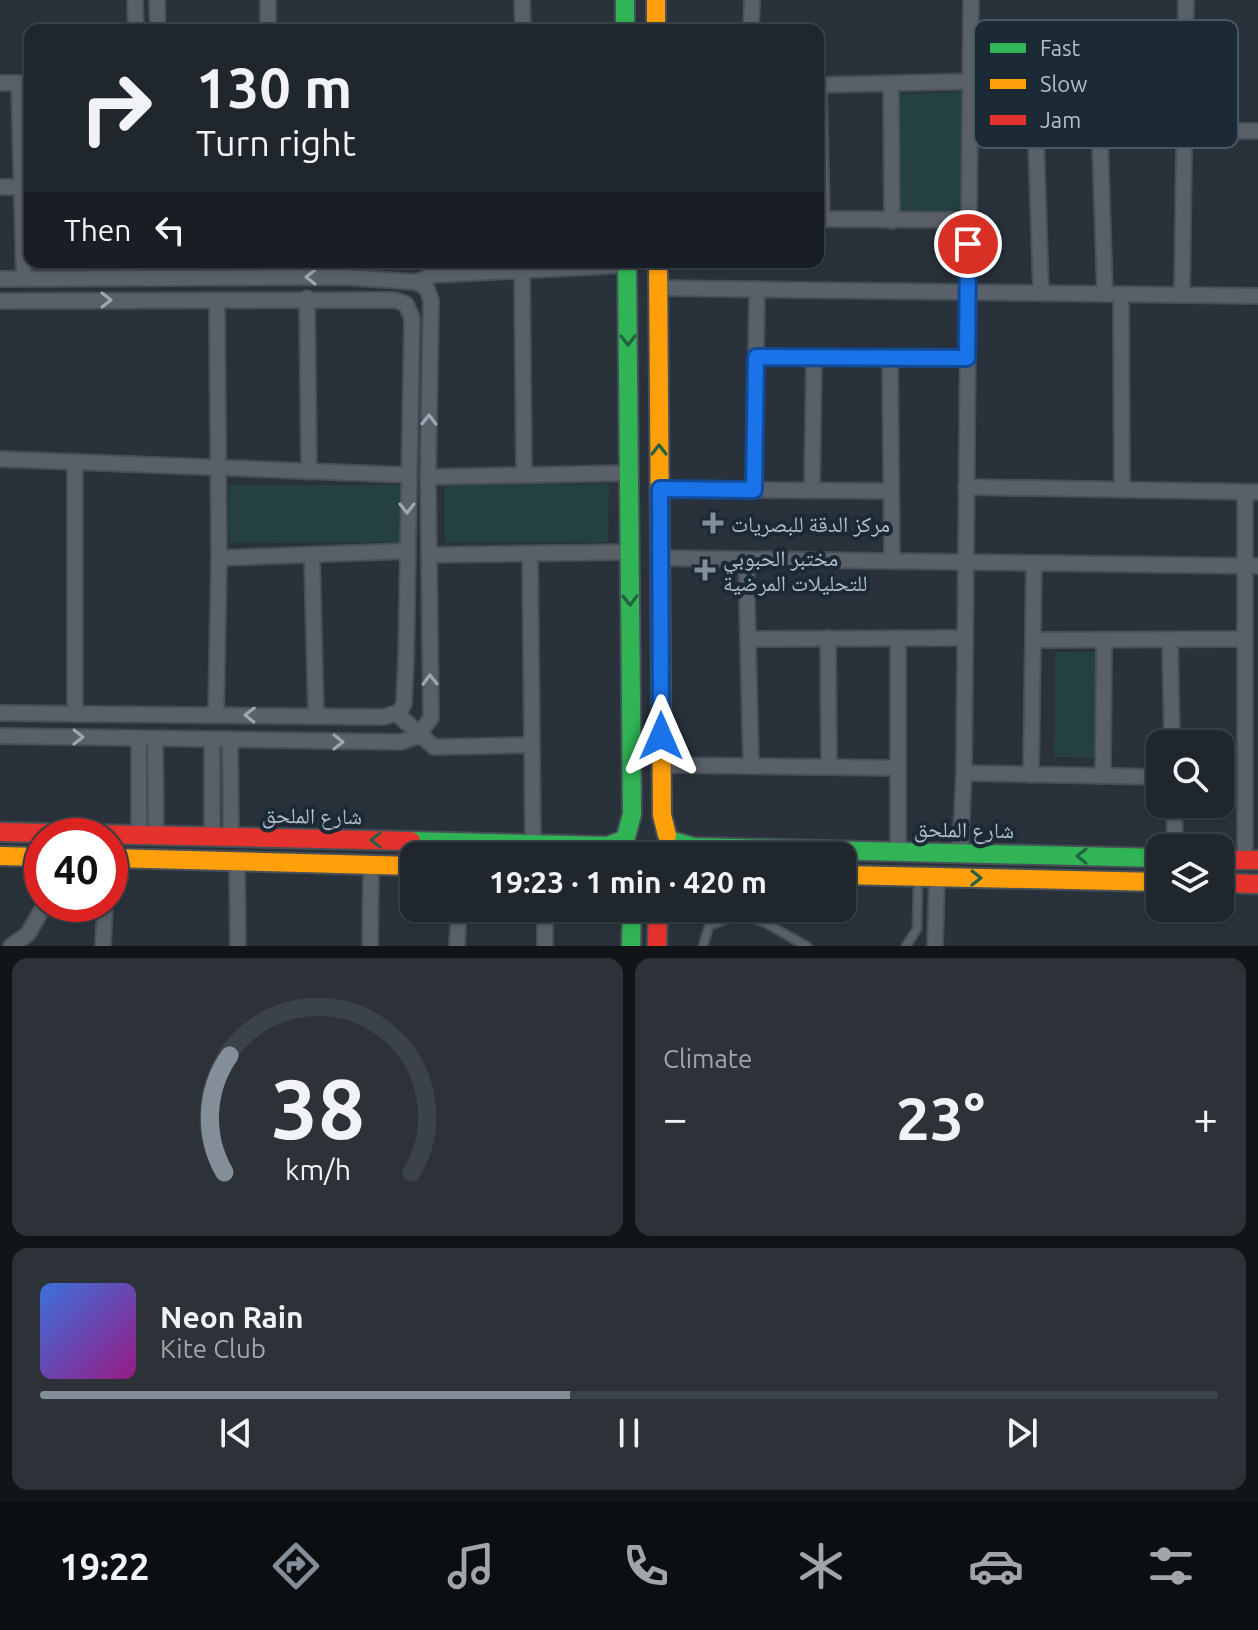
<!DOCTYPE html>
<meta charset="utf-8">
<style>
:root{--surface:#1f262c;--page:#2c3238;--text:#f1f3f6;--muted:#a1a5a9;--line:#3c4348;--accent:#838e99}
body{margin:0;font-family:Ubuntu,"Noto Naskh Arabic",sans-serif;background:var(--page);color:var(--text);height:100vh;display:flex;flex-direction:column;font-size:30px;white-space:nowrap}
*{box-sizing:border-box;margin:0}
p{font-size:26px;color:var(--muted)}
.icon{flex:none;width:44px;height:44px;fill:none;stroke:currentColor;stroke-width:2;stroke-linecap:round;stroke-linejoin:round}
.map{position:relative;height:946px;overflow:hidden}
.sheet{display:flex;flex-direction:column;gap:12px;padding:12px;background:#111518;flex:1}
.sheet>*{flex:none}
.guide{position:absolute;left:24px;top:24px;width:800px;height:244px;border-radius:16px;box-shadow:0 2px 6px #0004,0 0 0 2px var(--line);background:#1f262c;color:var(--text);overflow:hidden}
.fabs{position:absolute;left:1146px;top:730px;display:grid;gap:16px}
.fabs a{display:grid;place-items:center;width:88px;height:88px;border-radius:16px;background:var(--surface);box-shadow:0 2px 6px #0004,0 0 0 2px var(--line);font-size:40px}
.speed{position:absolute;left:24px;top:818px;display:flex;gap:16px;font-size:40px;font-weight:700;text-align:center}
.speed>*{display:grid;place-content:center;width:104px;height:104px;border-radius:50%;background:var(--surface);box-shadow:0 2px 6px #0004,0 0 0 2px var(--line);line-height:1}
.speed .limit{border:12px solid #d22;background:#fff;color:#111}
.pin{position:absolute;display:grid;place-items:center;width:68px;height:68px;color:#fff;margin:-34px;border:4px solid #fff;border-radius:50%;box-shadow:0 2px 8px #0007}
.me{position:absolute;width:88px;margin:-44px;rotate:0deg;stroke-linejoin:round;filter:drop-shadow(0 0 6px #0008)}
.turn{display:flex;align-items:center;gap:28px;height:168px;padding:0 40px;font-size:36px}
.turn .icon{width:104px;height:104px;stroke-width:2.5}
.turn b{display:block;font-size:56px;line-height:68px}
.then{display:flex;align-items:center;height:76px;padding:0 40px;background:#0003;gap:16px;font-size:30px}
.big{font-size:60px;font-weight:600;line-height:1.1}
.sheet .card{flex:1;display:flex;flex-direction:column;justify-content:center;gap:12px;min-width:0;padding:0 28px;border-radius:16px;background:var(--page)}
.sheet .dial{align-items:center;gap:0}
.dial svg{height:208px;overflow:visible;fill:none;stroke:var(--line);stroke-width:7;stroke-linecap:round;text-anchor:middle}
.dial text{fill:var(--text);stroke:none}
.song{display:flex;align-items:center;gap:24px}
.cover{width:96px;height:96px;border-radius:12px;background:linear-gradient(135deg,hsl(220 70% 55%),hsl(310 70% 35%))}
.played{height:8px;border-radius:4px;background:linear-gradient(90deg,var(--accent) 45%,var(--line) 45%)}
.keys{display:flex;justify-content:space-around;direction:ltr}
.heat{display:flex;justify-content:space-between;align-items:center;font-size:44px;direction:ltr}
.sheet .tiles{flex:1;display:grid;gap:12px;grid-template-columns:1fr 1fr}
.card:last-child{grid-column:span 2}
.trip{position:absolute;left:400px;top:842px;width:456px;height:80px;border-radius:16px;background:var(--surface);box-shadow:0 2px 6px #0004,0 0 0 2px var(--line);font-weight:600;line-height:80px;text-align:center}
.tabs{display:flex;height:128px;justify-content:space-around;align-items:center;background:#0c0f12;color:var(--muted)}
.tabs .icon{width:56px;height:56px}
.tabs .selected{color:var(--accent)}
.tabs b{font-size:36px;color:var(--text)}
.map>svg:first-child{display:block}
.green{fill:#254042}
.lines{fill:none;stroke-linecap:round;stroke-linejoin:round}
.lane-casing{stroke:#474f57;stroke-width:11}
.street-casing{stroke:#474f57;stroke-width:18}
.fast-casing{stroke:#474f57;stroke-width:22}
.slow-casing{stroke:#474f57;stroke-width:22}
.jam-casing{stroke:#474f57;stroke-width:22}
.lane{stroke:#5a6068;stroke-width:7}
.street{stroke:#5a6068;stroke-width:14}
.fast{stroke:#30b455;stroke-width:18}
.slow{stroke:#ff9f0a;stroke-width:18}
.jam{stroke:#e5322d;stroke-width:18}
.oneway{stroke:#9da7b3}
.oneway2{stroke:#246142}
.route-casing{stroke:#114b97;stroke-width:20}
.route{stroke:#1a73e8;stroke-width:14}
.poi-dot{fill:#838e99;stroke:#1c2a36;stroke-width:3}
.labels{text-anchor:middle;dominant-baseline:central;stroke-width:8;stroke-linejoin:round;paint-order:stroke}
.poi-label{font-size:22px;fill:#b3bfcc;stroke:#1c2a36;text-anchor:start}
.street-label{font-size:22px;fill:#b3bfcc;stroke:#1c2a36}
.key{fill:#1c2a36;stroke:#495763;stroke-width:2}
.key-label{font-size:22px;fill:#b3bfcc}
</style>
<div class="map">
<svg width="1258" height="946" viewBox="0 0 1258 946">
<rect width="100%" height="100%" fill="#29323b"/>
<g class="green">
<polygon points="962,92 965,212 901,214 898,94"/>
<polygon points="170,262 238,262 238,269 170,270"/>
<polygon points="609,484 608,542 445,542 445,485"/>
<polygon points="229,485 403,485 403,542 229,543"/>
<polygon points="1055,652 1096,652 1094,758 1054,757"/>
<polygon points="644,843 655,845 664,856 629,856 635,847"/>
</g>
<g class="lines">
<g class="lane-casing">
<g id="lane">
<path d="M703,946L709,926C757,905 765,926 807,946"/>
<polyline points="906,946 917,929 918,879"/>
</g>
</g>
<g class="street-casing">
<g id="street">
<polyline points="135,0 136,30"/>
<polyline points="157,0 158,30"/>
<polyline points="268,0 268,30"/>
<polyline points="522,0 523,30"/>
<polyline points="751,30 752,0"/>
<polyline points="1034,80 1041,293"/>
<polyline points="1098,82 1105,294"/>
<polyline points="0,83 30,83"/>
<polyline points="19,83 24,278"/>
<polyline points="818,85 1034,80 1184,85"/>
<polyline points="819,85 822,219"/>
<polyline points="891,85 892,221"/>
<polyline points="1183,131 1258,131"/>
<polyline points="0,187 22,187"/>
<polyline points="818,219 968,220"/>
<polyline points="522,270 524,474"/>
<polyline points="0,279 342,277 417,282 433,275 627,265"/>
<polyline points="658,288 1258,296"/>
<polyline points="1121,294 1122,490"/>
<polyline points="1182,295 1186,0"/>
<polyline points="307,298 309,472"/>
<polyline points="0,301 395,300 406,304 412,318 406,660 404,704 399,712 384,717 0,713"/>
<polyline points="756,357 967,358"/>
<polyline points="890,358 892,561"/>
<polyline points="0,459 408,475"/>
<polyline points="428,477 629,473"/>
<polyline points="966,487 1258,492"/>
<polyline points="660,489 891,491"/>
<polyline points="754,490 757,289"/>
<polyline points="812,490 814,358"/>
<polyline points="530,554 533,844"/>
<polyline points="429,555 630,552"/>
<polyline points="312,557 316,716"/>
<polyline points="219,558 407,551"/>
<polyline points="660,558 1258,566"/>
<polyline points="746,559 751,766"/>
<polyline points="828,638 829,767"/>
<polyline points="898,638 898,852"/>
<polyline points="748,639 964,638"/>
<polyline points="1033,640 1245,639"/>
<polyline points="1170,640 1172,744"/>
<polyline points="75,714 75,462"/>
<polyline points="397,714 434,747 532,745"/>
<polyline points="216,715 219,558 217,300"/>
<polyline points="0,736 401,742 418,736 431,718 428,477 431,300 427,289 417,282"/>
<polyline points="139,738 139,835"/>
<polyline points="155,738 156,836"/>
<polyline points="212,739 212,837"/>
<polyline points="230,740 231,838"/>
<polyline points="662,765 898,768"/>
<polyline points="964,773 1160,777"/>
<polyline points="1031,775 1034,563"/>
<polyline points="1103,776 1104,640"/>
<polyline points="1174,804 1175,848"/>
<polyline points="960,853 964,773 971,0"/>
<polyline points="1245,860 1245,492"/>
<polyline points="237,862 238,946"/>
<polyline points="545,908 545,946"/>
<polyline points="11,946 28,934 45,904"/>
<polyline points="103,946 105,904"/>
<polyline points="370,946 371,865"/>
<polyline points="457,946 459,908"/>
<polyline points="935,946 937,877"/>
</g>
</g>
<g class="fast-casing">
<g id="fast">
<polyline points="625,0 625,30"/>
<polyline points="626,837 632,814 627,262"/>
<polyline points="411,841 608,846 621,841"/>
<polyline points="672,841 694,847 1160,858"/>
<polyline points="631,946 632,908"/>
</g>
</g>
<g class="slow-casing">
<g id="slow">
<polyline points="656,0 656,30"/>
<polyline points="658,262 662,815 667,835"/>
<polyline points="0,856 42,857"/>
<polyline points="110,858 414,866"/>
<polyline points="842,875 1160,882"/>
</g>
</g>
<g class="jam-casing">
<g id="jam">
<polyline points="0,832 411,841"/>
<polyline points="1220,860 1258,860"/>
<polyline points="1220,883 1258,884"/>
<polyline points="657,946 658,908"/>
</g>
</g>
<use href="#lane" class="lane"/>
<use href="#street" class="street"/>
<use href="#fast" class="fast"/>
<use href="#slow" class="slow"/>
<use href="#jam" class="jam"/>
</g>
<defs><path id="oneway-chevron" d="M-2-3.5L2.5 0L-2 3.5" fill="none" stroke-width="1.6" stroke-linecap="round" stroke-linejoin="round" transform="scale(2)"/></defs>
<g class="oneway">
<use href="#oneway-chevron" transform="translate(311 277) rotate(180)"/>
<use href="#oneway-chevron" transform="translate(106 300)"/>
<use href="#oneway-chevron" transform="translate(429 420) rotate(-89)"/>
<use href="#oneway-chevron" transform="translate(407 508) rotate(90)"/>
<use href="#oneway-chevron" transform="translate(430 680) rotate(-91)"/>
<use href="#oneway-chevron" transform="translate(250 715) rotate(-179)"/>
<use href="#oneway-chevron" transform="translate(78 737)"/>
<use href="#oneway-chevron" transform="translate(338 742) rotate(1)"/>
</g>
<g class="oneway2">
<use href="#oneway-chevron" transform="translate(628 340) rotate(90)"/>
<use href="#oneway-chevron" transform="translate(659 450) rotate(-90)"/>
<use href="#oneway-chevron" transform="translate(630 600) rotate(89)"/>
<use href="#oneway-chevron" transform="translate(376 840) rotate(-179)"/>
<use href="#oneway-chevron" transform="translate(1082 856) rotate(-179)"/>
<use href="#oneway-chevron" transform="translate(976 878) rotate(1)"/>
</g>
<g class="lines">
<g class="route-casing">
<polyline id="route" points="661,736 660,489 754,490 756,357 967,358 968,244"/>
</g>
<use href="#route" class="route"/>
</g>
<g class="poi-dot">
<path d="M709 511h8v8h8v8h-8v8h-8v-8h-8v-8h8z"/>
<path d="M701 558h8v8h8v8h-8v8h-8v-8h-8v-8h8z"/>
</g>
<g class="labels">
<g class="poi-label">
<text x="731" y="523">مركز الدقة للبصريات</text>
<text x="723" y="557">مختبر الحبوبي<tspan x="723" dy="25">للتحليلات المرضية</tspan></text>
</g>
<g class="street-label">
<text transform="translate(312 815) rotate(1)">شارع الملحق</text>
<text transform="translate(964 829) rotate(1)">شارع الملحق</text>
</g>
</g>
<rect x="974" y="20" width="264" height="128" rx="12" class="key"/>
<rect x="990" y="43" width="36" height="10" fill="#30b455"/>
<rect x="990" y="79" width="36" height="10" fill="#ff9f0a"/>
<rect x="990" y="115" width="36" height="10" fill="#e5322d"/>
<g class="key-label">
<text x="1040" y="56">Fast</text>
<text x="1040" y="92">Slow</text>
<text x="1040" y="128">Jam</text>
</g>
</svg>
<div class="fabs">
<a><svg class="icon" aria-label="search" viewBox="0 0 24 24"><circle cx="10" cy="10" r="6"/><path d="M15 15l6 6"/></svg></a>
<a><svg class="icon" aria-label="layers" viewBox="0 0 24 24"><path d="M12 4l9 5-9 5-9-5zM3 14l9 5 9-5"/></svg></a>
</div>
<div class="speed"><div class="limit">40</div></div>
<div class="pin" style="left:968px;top:244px;background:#d93025"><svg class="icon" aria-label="arrive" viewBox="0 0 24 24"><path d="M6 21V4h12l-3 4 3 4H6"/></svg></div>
<svg class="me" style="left:661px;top:736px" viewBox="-20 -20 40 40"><path d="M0-17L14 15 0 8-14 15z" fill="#1a73e8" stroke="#fff" stroke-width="4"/></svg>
<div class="trip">19:23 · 1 min · 420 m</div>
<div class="guide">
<div class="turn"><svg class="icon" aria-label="right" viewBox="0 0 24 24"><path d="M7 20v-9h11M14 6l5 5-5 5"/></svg><div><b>130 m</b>Turn right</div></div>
<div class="then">Then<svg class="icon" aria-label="left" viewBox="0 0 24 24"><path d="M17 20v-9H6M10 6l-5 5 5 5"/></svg></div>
</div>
</div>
<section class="sheet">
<div class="tiles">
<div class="card dial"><svg viewBox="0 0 100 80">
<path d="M14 69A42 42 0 1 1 86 69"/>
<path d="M14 69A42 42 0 0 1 16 24" stroke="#838e99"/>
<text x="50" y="56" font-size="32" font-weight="700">38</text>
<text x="50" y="72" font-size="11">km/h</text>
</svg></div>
<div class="card"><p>Climate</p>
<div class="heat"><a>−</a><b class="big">23°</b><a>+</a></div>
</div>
<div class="card">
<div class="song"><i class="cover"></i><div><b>Neon Rain</b><p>Kite Club</p></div></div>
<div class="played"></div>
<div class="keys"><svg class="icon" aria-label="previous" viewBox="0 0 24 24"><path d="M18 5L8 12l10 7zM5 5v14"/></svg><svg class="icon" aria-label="pause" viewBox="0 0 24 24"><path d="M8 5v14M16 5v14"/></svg><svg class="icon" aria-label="next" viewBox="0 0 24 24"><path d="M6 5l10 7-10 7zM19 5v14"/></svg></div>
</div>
</div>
</section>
<nav class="tabs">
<b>19:22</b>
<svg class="icon selected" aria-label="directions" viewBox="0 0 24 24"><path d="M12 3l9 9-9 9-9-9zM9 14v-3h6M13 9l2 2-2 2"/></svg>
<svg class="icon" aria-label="music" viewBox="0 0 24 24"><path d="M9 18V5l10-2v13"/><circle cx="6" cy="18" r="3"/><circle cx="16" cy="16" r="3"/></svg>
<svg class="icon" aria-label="phone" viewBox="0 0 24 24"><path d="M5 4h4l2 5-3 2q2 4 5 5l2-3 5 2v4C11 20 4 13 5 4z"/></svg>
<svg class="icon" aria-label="climate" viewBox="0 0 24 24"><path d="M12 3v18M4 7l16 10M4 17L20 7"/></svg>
<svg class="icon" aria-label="car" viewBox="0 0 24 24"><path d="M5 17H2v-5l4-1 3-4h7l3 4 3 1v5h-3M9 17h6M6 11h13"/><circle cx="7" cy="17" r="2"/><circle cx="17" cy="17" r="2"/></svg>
<svg class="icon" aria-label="filters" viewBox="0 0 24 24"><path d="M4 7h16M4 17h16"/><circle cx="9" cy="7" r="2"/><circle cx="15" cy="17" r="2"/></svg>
</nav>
